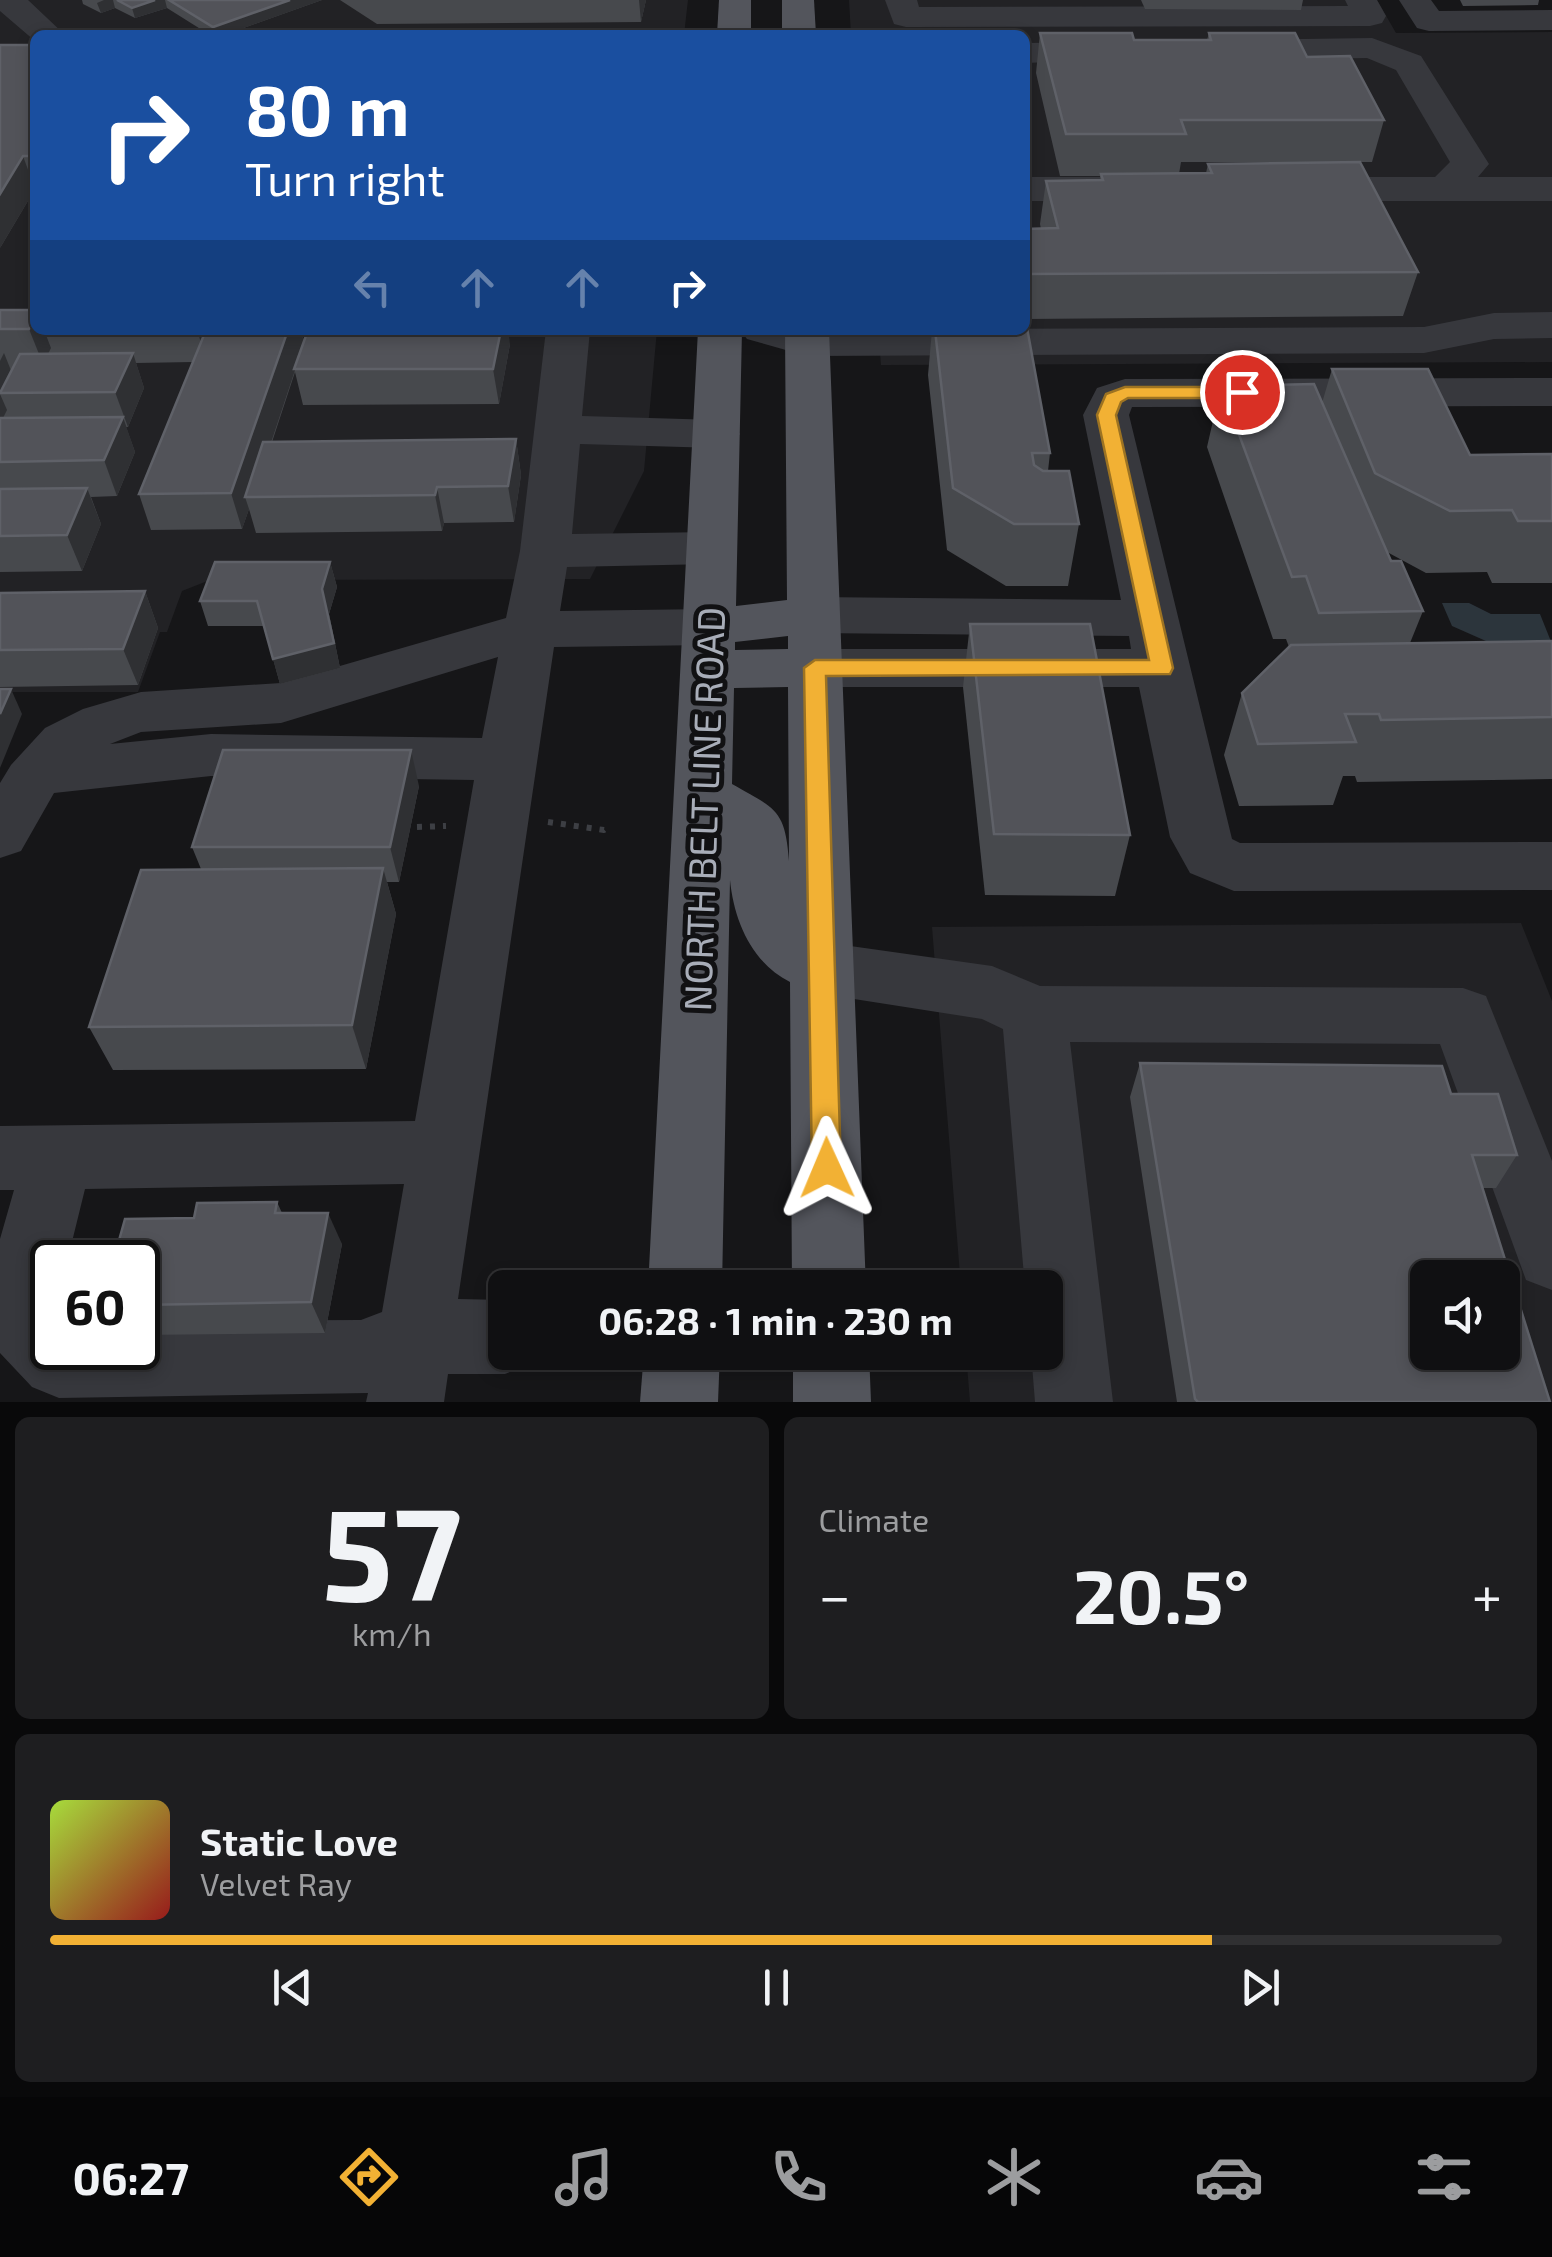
<!DOCTYPE html>
<meta charset="utf-8">
<style>
:root{--surface:#101012;--page:#1e1e20;--text:#f1f3f6;--muted:#9c9d9f;--line:#303032;--accent:#f2b134}
body{margin:0;font-family:"Exo 2",sans-serif;background:var(--page);color:var(--text);height:100vh;display:flex;flex-direction:column;font-size:38px;white-space:nowrap}
*{box-sizing:border-box;margin:0}
p{font-size:32px;color:var(--muted)}
.icon{flex:none;width:55px;height:55px;fill:none;stroke:currentColor;stroke-width:2;stroke-linecap:round;stroke-linejoin:round}
.map{position:relative;height:1402px;overflow:hidden}
.panel{display:flex;flex-direction:column;gap:15px;padding:15px;background:#09090a;flex:1}
.panel>*{flex:none}
.hud{position:absolute;left:30px;top:30px;width:1000px;height:305px;border-radius:15px;box-shadow:0 5px 15px #0003,0 0 0 2px var(--line);background:#1a4fa0;color:#fff;overflow:hidden}
.controls{position:absolute;left:1410px;top:1260px;display:grid;gap:20px}
.controls a{display:grid;place-items:center;width:110px;height:110px;border-radius:15px;background:var(--surface);box-shadow:0 5px 15px #0003,0 0 0 2px var(--line);font-size:50px}
.speed{position:absolute;left:30px;top:1240px;display:flex;gap:20px;font-size:50px;font-weight:700;text-align:center}
.speed>*{display:grid;place-content:center;width:130px;height:130px;border-radius:50%;background:var(--surface);box-shadow:0 5px 15px #0003,0 0 0 2px var(--line);line-height:1}
.speed .limit{border:5px solid #111;border-radius:15px;background:#fff;color:#111}
.pin{position:absolute;display:grid;place-items:center;width:85px;height:85px;color:#fff;margin:-42px;border:5px solid #fff;border-radius:50%;box-shadow:0 2px 10px #0007}
.me{position:absolute;width:110px;margin:-55px;rotate:359deg;stroke-linejoin:round;filter:drop-shadow(0 0 8px #0008)}
.turn{display:flex;align-items:center;gap:35px;height:210px;padding:0 50px;font-size:45px}
.turn .icon{width:130px;height:130px;stroke-width:2.5}
.turn b{display:block;font-size:70px;line-height:85px}
.lanes{display:flex;align-items:center;height:95px;padding:0 50px;background:#0003;justify-content:center;gap:50px;direction:ltr}
.lanes .off{opacity:.35}
.big{font-size:75px;font-weight:700;line-height:1.1}
.panel .tile{flex:1;display:flex;flex-direction:column;justify-content:center;gap:15px;min-width:0;padding:0 35px;border-radius:15px;background:var(--page)}
.panel .dial{align-items:center;gap:0}
.dial b{font-size:130px;line-height:1}
.song{display:flex;align-items:center;gap:30px}
.cover{width:120px;height:120px;border-radius:15px;background:linear-gradient(135deg,hsl(80 70% 55%),hsl(0 70% 35%))}
.played{height:10px;border-radius:5px;background:linear-gradient(90deg,var(--accent) 80%,var(--line) 80%)}
.keys{display:flex;justify-content:space-around;direction:ltr}
.heat{display:flex;justify-content:space-between;align-items:center;font-size:55px;direction:ltr}
.panel .tiles{flex:1;display:grid;gap:15px;grid-template-columns:1fr 1fr}
.tile:last-child{grid-column:span 2}
.trip{position:absolute;left:488px;top:1270px;width:575px;height:100px;border-radius:15px;background:var(--surface);box-shadow:0 5px 15px #0003,0 0 0 2px var(--line);font-weight:700;line-height:100px;text-align:center}
.tabs{display:flex;height:160px;justify-content:space-around;align-items:center;background:#060607;color:var(--muted)}
.tabs .icon{width:70px;height:70px}
.tabs .selected{color:var(--accent)}
.tabs b{font-size:45px;color:var(--text)}
.map>svg:first-child{display:block}
.built{fill:#222225;fill-rule:evenodd}
.water{fill:#2c353c}
.lines{fill:none;stroke-linecap:round;stroke-linejoin:round}
.path{stroke:#3d3f44;stroke-width:6;stroke-dasharray:5 8;stroke-linecap:butt}
.minor{fill:#37383d;fill-rule:evenodd}
.major{fill:#53555c;fill-rule:evenodd}
.wall{fill:#47494d;fill-rule:evenodd}
.shaded-wall{fill:#2f3033}
.building{fill:#525359;stroke:#5f6168;stroke-width:2.5;fill-rule:evenodd}
.route{fill:#f2b134;stroke:#9d7322;stroke-width:2.5}
.labels{text-anchor:middle;dominant-baseline:central;stroke-width:10;stroke-linejoin:round;paint-order:stroke}
.street-label{font-size:38px;fill:#a8adb8;stroke:#111113}
</style>
<div class="map">
<svg width="1552" height="1402" viewBox="0 0 1552 1402">
<rect width="100%" height="100%" fill="#161618"/>
<g class="built">
<polygon points="0,0 688,0 684,35 35,35 35,330 657,330 644,471 590,579 210,580 182,591 167,632 160,632 138,692 0,692"/>
<polygon points="849,0 1377,0 1396,33 1552,32 1552,362 881,365 878,330 1025,330 1025,35 851,35"/>
<path d="M1521,923L1552,1001V1402H970L966,1353L1045,1352V1288L961,1287L932,927ZM1428,1278H1502V1352H1428Z"/>
</g>
<polygon class="water" points="1442,603 1469,603 1491,614 1540,614 1552,644 1495,645 1452,626"/>
<g class="lines">
<g class="path">
<polyline points="548,822 604,830 610,825"/>
<polyline points="417,827 446,826"/>
</g>
<g class="minor">
<polygon points="0,0 28,0 65,35 35,35 35,41 0,11"/>
<polygon points="885,0 917,0 919,7 1348,6 1345,0 1377,0 1386,16 1382,23 1370,26 906,27 894,24"/>
<polygon points="1399,0 1431,0 1439,11 1552,10 1552,30 1429,31 1417,28"/>
<polygon points="1372,38 1421,56 1489,164 1478,177 1552,177 1552,201 1299,201 1285,197 1280,189 1285,181 1299,177 1435,177 1450,162 1396,70 1367,58 1228,60 1216,57 1211,50 1216,43 1228,40"/>
<polygon points="1112,42 1124,45 1129,52 1124,59 1025,63 1025,43"/>
<polygon points="1025,177 1118,177 1132,181 1137,189 1132,197 1118,201 1025,201"/>
<polygon points="1552,312 1552,338 1494,339 1424,353 807,356 747,339 740,330 1424,327 1494,313"/>
<path d="M546,330H590L582,416L717,420L733,424L740,434L733,444L717,448L580,444L572,534L712,532L730,536L737,548L730,560L712,564L567,567L560,611L709,609L728,614L735,627L728,640L709,645L554,647L458,1299L505,1300V1352H536L532,1363L505,1374H448L444,1402H366L368,1393L59,1398L32,1387L0,1353V1239L14,1190H0V1126L415,1121L474,780L211,776L54,793L21,851L0,858V783L11,765L45,728L83,709L141,692L281,683L506,618L520,551ZM498,657L482,738L211,734L110,744L141,732L281,723ZM404,1184L382,1312L361,1320L138,1321V1348H52V1262H67L85,1189Z"/>
<polygon points="1552,378 1552,406 1132,407 1129,415 1232,839 1240,843 1552,842 1552,890 1234,891 1190,873 1170,837 1139,687 815,687 796,681 788,668 796,655 815,649 1131,649 1129,636 813,633 795,628 787,615 795,602 813,597 1121,600 1083,415 1097,388 1125,379"/>
<polygon points="822,942 992,966 1040,986 1463,988 1486,996 1552,1161 1552,1290 1526,1280 1440,1044 1070,1042 1113,1402 1035,1402 1031,1352 1045,1352 1045,1288 1025,1288 1003,1029 982,1019 822,994 800,987 790,968 800,949"/>
</g>
<g class="major">
<polygon points="719,0 751,0 751,35 717,35"/>
<polygon points="782,0 814,0 816,35 782,35"/>
<path d="M698,330H742L736,606L787,600L785,330H829L866,1288H792L790,982C752,963 734,921 730,880L722,1288H648ZM788,636V649L735,650V642ZM788,687L789,861C785,809 776,809 732,784L734,688Z"/>
<polygon points="644,1352 720,1352 718,1402 640,1402"/>
<polygon points="793,1352 869,1352 871,1402 793,1402"/>
</g>
</g>
<g class="wall">
<polygon points="82,0 322,0 224,35 210,35 167,8 135,18 115,8 101,13 83,4"/>
<polygon points="340,0 646,0 641,22 377,24"/>
<polygon points="1141,0 1303,0 1301,10 1145,9"/>
<polygon points="1460,0 1539,0 1538,5 1463,6"/>
<path d="M1040,33L1134,40H1207L1209,33L1307,57L1384,120L1372,162H1360L1418,272L1403,316L1025,319L1050,453L1048,471L1079,524L1068,586H1006L947,550L928,375L932,330H1025V229H1041L1040,224L1046,181L1100,180V176H1060L1036,73ZM1181,162H1357L1208,164L1206,173L1179,174Z"/>
<polygon points="35,45 35,189 0,248"/>
<polygon points="0,310 35,330 301,330 304,341 510,344 499,404 303,405 295,372 272,442 516,439 521,475 514,522 444,523 442,531 256,533 249,509 242,529 151,530 139,494 193,362 136,363 144,388 128,427 126,427 135,452 117,496 91,497 101,524 82,571 0,572"/>
<polygon points="1332,369 1470,455 1552,454 1552,583 1492,583 1487,572 1426,573 1387,552 1423,611 1410,643 1552,641 1552,779 1357,782 1355,776 1343,776 1333,805 1239,806 1224,755 1242,693 1289,647 1286,639 1273,639 1207,447 1221,386 1322,403"/>
<polygon points="330,562 337,587 329,614 340,668 280,684 264,626 208,626 200,601"/>
<polygon points="145,591 158,628 138,685 0,687 0,593"/>
<polygon points="970,624 1130,835 1115,896 985,895 963,687"/>
<polygon points="419,786 399,882 387,882 396,914 366,1069 113,1070 89,1027 201,869 192,847"/>
<polygon points="1140,1063 1451,1094 1517,1155 1496,1188 1483,1188 1550,1402 1177,1402 1130,1097"/>
<polygon points="277,1202 282,1213 342,1244 325,1333 138,1335 138,1262 194,1218"/>
</g>
<g class="shaded-wall">
<polygon points="104,0 113,0 115,8 101,13 97,3"/>
<polygon points="155,0 165,0 167,8 135,18 132,8"/>
<polygon points="290,0 322,0 224,35 215,35 213,27"/>
<polygon points="639,0 646,0 641,22"/>
<polygon points="23,156 35,189 0,248 0,194"/>
<polygon points="35,318 35,330 44,330 51,348 43,364 29,329"/>
<polygon points="197,330 211,330 207,362"/>
<polygon points="288,330 301,330 304,343 253,497 245,497 249,509 242,529 231,493"/>
<polygon points="501,330 508,330 510,344 499,404 493,369"/>
<polygon points="4,353 18,388 0,393 0,361"/>
<polygon points="133,353 144,388 128,427 115,392"/>
<polygon points="0,394 7,410 0,424"/>
<polygon points="123,417 135,452 117,496 104,460"/>
<polygon points="516,439 521,475 514,522 508,486"/>
<polygon points="437,487 444,523 442,531 435,495"/>
<polygon points="87,488 101,524 82,571 67,535"/>
<polygon points="330,562 337,587 329,614 340,668 280,684 273,659 322,589"/>
<polygon points="145,591 158,628 138,685 123,649"/>
<polygon points="11,689 22,714 0,768 0,714"/>
<polygon points="411,750 419,786 399,882 390,847"/>
<polygon points="383,868 396,914 366,1069 352,1025"/>
<polygon points="328,1213 342,1244 325,1333 311,1302"/>
</g>
<g class="building">
<polygon points="117,0 155,0 132,8"/>
<polygon points="169,0 290,0 213,27"/>
<polygon points="1040,33 1132,33 1134,40 1211,40 1209,33 1295,33 1307,57 1350,56 1384,120 1181,120 1186,134 1066,134"/>
<polygon points="0,45 35,45 35,156 23,156 0,194"/>
<polygon points="1360,162 1418,272 1025,274 1025,229 1058,228 1046,181 1103,180 1101,174 1212,173 1208,164"/>
<polygon points="0,310 35,310 35,318 29,329 0,329"/>
<polygon points="1025,317 1050,453 1032,453 1034,465 1043,471 1069,471 1079,524 1014,524 953,488 935,330 1025,330"/>
<polygon points="206,330 288,330 231,493 139,494"/>
<polygon points="308,330 501,330 493,369 294,369"/>
<polygon points="133,353 115,392 0,393 20,354"/>
<polygon points="1332,369 1428,369 1470,455 1552,454 1552,521 1518,521 1512,510 1450,511 1375,473"/>
<polygon points="1314,384 1391,561 1401,561 1423,611 1319,613 1306,576 1292,577 1221,386"/>
<polygon points="123,417 104,460 0,462 0,418"/>
<polygon points="516,439 508,486 437,487 435,495 245,497 263,442"/>
<polygon points="87,488 67,535 0,536 0,489"/>
<polygon points="215,562 330,562 322,589 334,643 273,659 257,601 200,601"/>
<polygon points="145,591 123,649 0,650 0,593"/>
<polygon points="970,624 1090,624 1130,835 994,834"/>
<polygon points="1552,641 1552,717 1381,720 1379,714 1345,714 1356,742 1258,744 1242,693 1291,645"/>
<polygon points="0,689 11,689 0,714"/>
<polygon points="223,750 411,750 390,847 192,847"/>
<polygon points="383,868 352,1025 89,1027 141,870"/>
<path d="M1140,1063L1442,1066L1451,1094H1498L1517,1155H1472L1550,1402H1198L1195,1399ZM1428,1278H1502V1352H1428Z"/>
<polygon points="277,1202 275,1213 328,1213 311,1302 138,1305 138,1262 113,1262 125,1219 194,1218 197,1203"/>
</g>
<polygon class="route" points="1125,387 1242,387 1251,392 1242,398 1128,398 1121,402 1116,415 1173,668 1170,674 826,676 841,1168 837,1177 827,1181 817,1177 812,1168 804,668 815,660 1149,660 1097,415 1106,394"/>
<g class="labels">
<g class="street-label">
<text transform="translate(703 809) rotate(-88)">NORTH BELT LINE ROAD</text>
</g>
</g>
</svg>
<div class="controls">
<a><svg class="icon" aria-label="sound" viewBox="0 0 24 24"><path d="M4 9h4l5-4v14l-5-4H4zM17 9q2 3 0 6"/></svg></a>
</div>
<div class="speed"><div class="limit">60</div></div>
<div class="pin" style="left:1242px;top:392px;background:#d93025"><svg class="icon" aria-label="arrive" viewBox="0 0 24 24"><path d="M6 21V4h12l-3 4 3 4H6"/></svg></div>
<svg class="me" style="left:827px;top:1168px" viewBox="-20 -20 40 40"><path d="M0-17L14 15 0 8-14 15z" fill="#f2b134" stroke="#fff" stroke-width="4"/></svg>
<div class="trip">06:28 · 1 min · 230 m</div>
<div class="hud">
<div class="turn"><svg class="icon" aria-label="right" viewBox="0 0 24 24"><path d="M7 20v-9h11M14 6l5 5-5 5"/></svg><div><b>80 m</b>Turn right</div></div>
<div class="lanes"><svg class="icon off" aria-label="left" viewBox="0 0 24 24"><path d="M17 20v-9H6M10 6l-5 5 5 5"/></svg><svg class="icon off" aria-label="ahead" viewBox="0 0 24 24"><path d="M12 20V5M6 11l6-6 6 6"/></svg><svg class="icon off" aria-label="ahead" viewBox="0 0 24 24"><path d="M12 20V5M6 11l6-6 6 6"/></svg><svg class="icon" aria-label="right" viewBox="0 0 24 24"><path d="M7 20v-9h11M14 6l5 5-5 5"/></svg></div>
</div>
</div>
<section class="panel">
<div class="tiles">
<div class="tile dial"><b>57</b><p>km/h</p></div>
<div class="tile"><p>Climate</p>
<div class="heat"><a>−</a><b class="big">20.5°</b><a>+</a></div>
</div>
<div class="tile">
<div class="song"><i class="cover"></i><div><b>Static Love</b><p>Velvet Ray</p></div></div>
<div class="played"></div>
<div class="keys"><svg class="icon" aria-label="previous" viewBox="0 0 24 24"><path d="M18 5L8 12l10 7zM5 5v14"/></svg><svg class="icon" aria-label="pause" viewBox="0 0 24 24"><path d="M8 5v14M16 5v14"/></svg><svg class="icon" aria-label="next" viewBox="0 0 24 24"><path d="M6 5l10 7-10 7zM19 5v14"/></svg></div>
</div>
</div>
</section>
<nav class="tabs">
<b>06:27</b>
<svg class="icon selected" aria-label="directions" viewBox="0 0 24 24"><path d="M12 3l9 9-9 9-9-9zM9 14v-3h6M13 9l2 2-2 2"/></svg>
<svg class="icon" aria-label="music" viewBox="0 0 24 24"><path d="M9 18V5l10-2v13"/><circle cx="6" cy="18" r="3"/><circle cx="16" cy="16" r="3"/></svg>
<svg class="icon" aria-label="phone" viewBox="0 0 24 24"><path d="M5 4h4l2 5-3 2q2 4 5 5l2-3 5 2v4C11 20 4 13 5 4z"/></svg>
<svg class="icon" aria-label="climate" viewBox="0 0 24 24"><path d="M12 3v18M4 7l16 10M4 17L20 7"/></svg>
<svg class="icon" aria-label="car" viewBox="0 0 24 24"><path d="M5 17H2v-5l4-1 3-4h7l3 4 3 1v5h-3M9 17h6M6 11h13"/><circle cx="7" cy="17" r="2"/><circle cx="17" cy="17" r="2"/></svg>
<svg class="icon" aria-label="filters" viewBox="0 0 24 24"><path d="M4 7h16M4 17h16"/><circle cx="9" cy="7" r="2"/><circle cx="15" cy="17" r="2"/></svg>
</nav>
